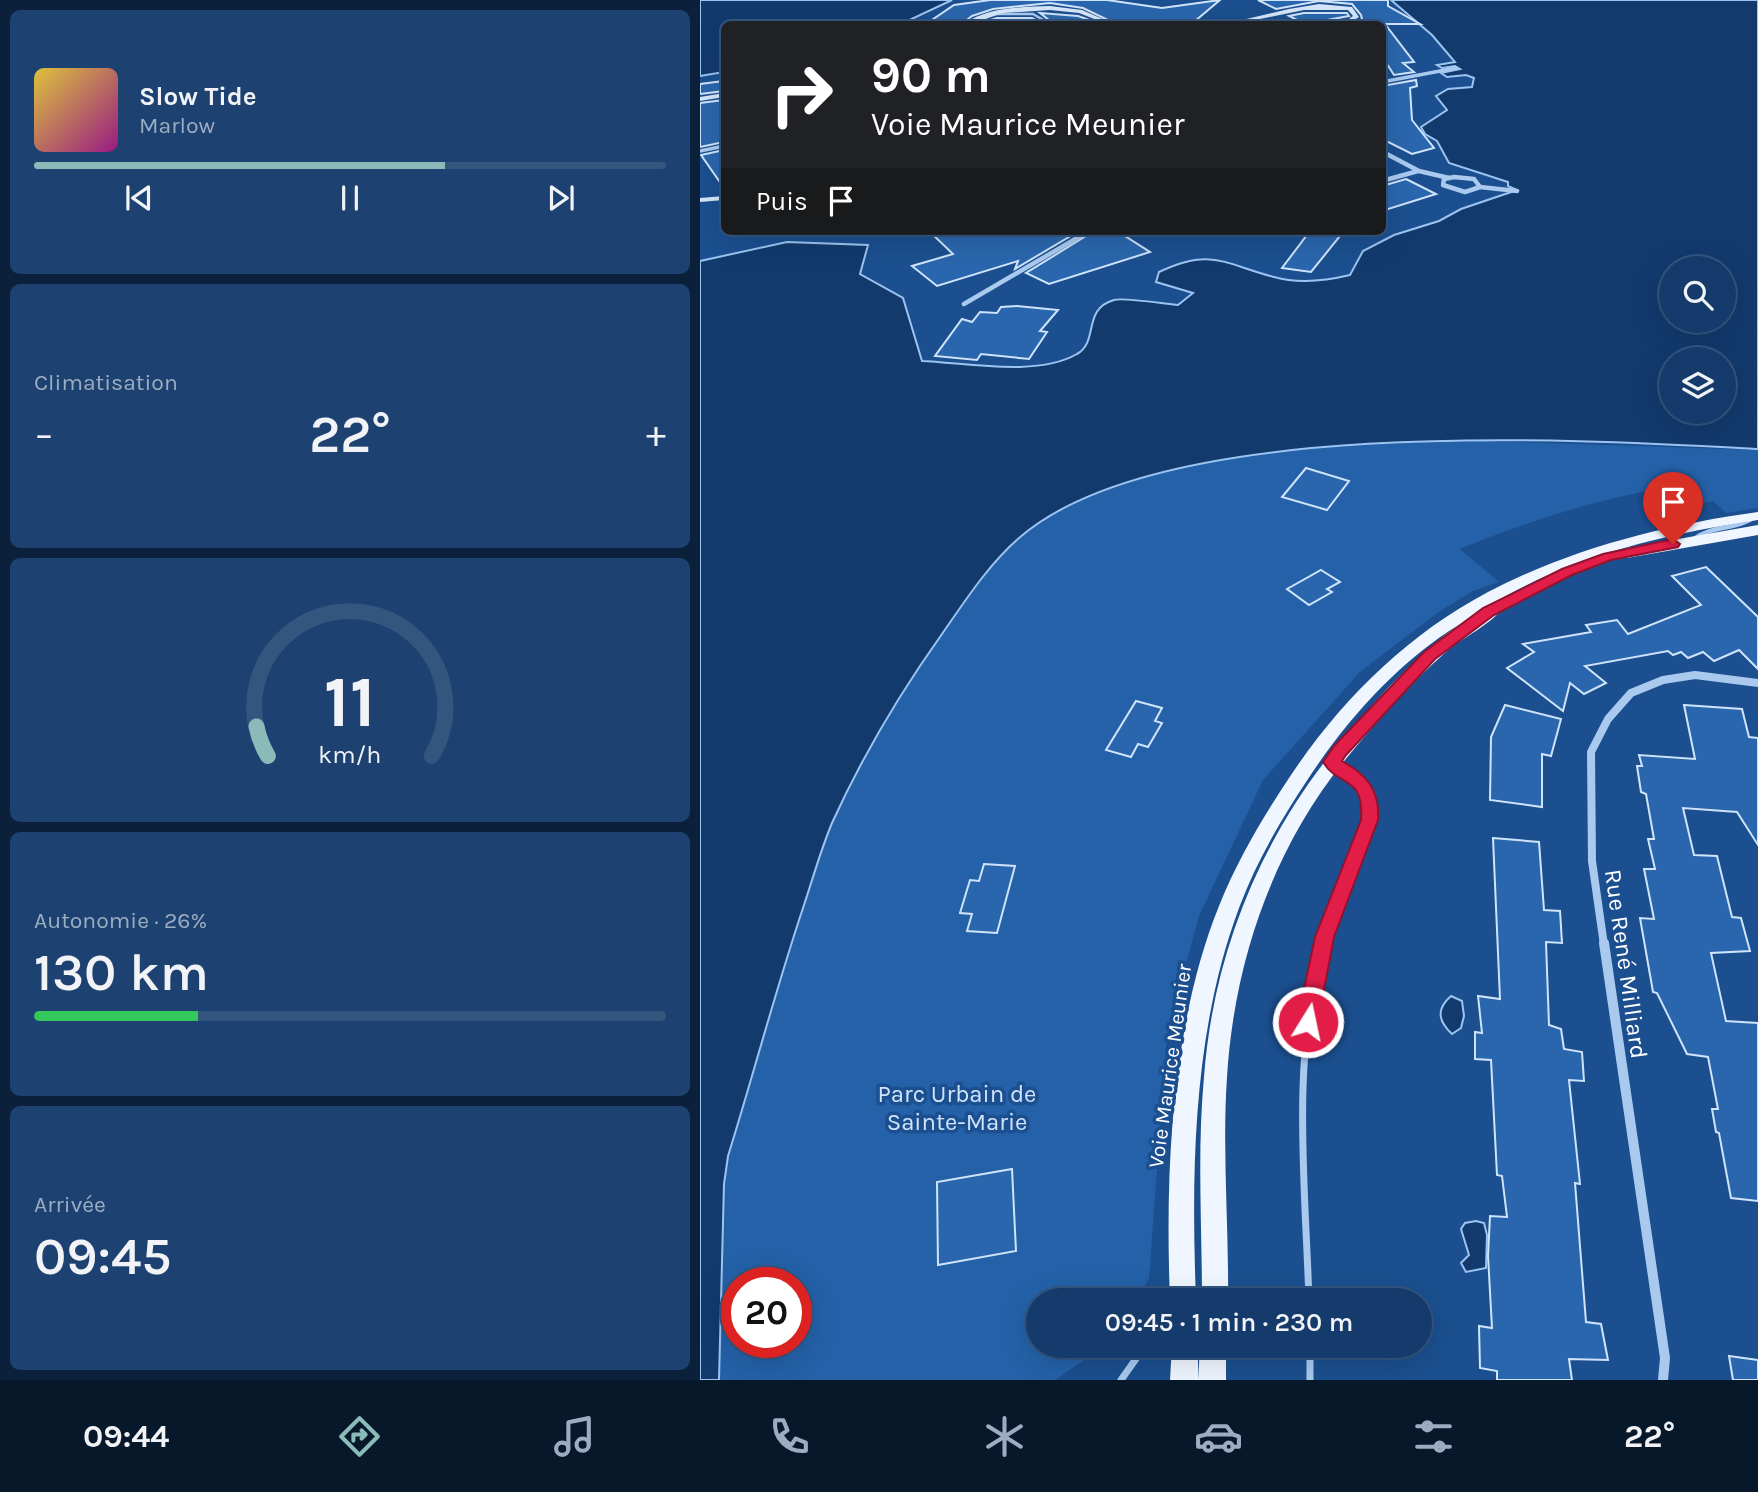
<!DOCTYPE html>
<html lang="fr">
<meta charset="utf-8">
<style>
:root{--surface:#143b6b;--page:#1d4271;--text:#f1f3f6;--muted:#9dadc1;--line:#33557e;--accent:#8bbbb9}
body{margin:0;font-family:Karla,sans-serif;background:var(--page);color:var(--text);height:100vh;display:flex;flex-direction:column;font-size:26px;white-space:nowrap}
*{box-sizing:border-box;margin:0}
p{font-size:23px;color:var(--muted)}
.icon{flex:none;width:38px;height:38px;fill:none;stroke:currentColor;stroke-width:2;stroke-linecap:round;stroke-linejoin:round}
.map{position:relative;flex:1;overflow:hidden}
.side{display:flex;flex-direction:column;gap:10px;padding:10px;background:#0b203b;width:700px}
.side>*{flex:none}
.top-card{position:absolute;left:21px;top:21px;width:665px;height:214px;border-radius:10px;box-shadow:0 7px 28px #0002,0 0 0 2px var(--line);background:#202124;color:#fff;overflow:hidden}
.fabs{position:absolute;left:959px;top:256px;display:grid;gap:14px}
.fabs a{display:grid;place-items:center;width:77px;height:77px;border-radius:50%;background:var(--surface);box-shadow:0 7px 28px #0002,0 0 0 2px var(--line);font-size:35px}
.speed{position:absolute;left:21px;top:1267px;display:flex;gap:14px;font-size:35px;font-weight:700;text-align:center}
.speed>*{display:grid;place-content:center;width:91px;height:91px;border-radius:50%;background:var(--surface);box-shadow:0 7px 28px #0002,0 0 0 2px var(--line);line-height:1}
.speed .limit{border:10px solid #d22;background:#fff;color:#111}
.pin{position:absolute;display:grid;place-items:center;width:60px;height:60px;color:#fff;margin:-72px -30px;border-radius:50% 50% 50% 0;rotate:-45deg;box-shadow:0 0 7px #0007}
.pin .icon{rotate:45deg}
.me{position:absolute;width:77px;margin:-38px;rotate:10deg;stroke-linejoin:round;filter:drop-shadow(0 0 5px #0008)}
.turn{display:flex;align-items:center;gap:24px;height:147px;padding:0 35px;font-size:32px}
.turn .icon{width:91px;height:91px;stroke-width:2.5}
.turn b{display:block;font-size:49px;line-height:60px}
.then{display:flex;align-items:center;height:66px;padding:0 35px;background:#0003;gap:14px;font-size:26px}
.big{font-size:52px;font-weight:600;line-height:1.1}
.side .card{flex:1;display:flex;flex-direction:column;justify-content:center;gap:10px;min-width:0;padding:0 24px;border-radius:10px;background:var(--page)}
.side .dial{align-items:center;gap:0}
.dial svg{height:182px;overflow:visible;fill:none;stroke:var(--line);stroke-width:7;stroke-linecap:round;text-anchor:middle}
.dial text{fill:var(--text);stroke:none}
.song{display:flex;align-items:center;gap:21px}
.cover{width:84px;height:84px;border-radius:10px;background:linear-gradient(135deg,hsl(50 70% 55%),hsl(310 70% 35%))}
.played{height:7px;border-radius:4px;background:linear-gradient(90deg,var(--accent) 65%,var(--line) 65%)}
.keys{display:flex;justify-content:space-around;direction:ltr}
.heat{display:flex;justify-content:space-between;align-items:center;font-size:38px;direction:ltr}
.charge{height:10px;border-radius:5px;background:linear-gradient(90deg,#34c759 26%,var(--line) 0)}
.trip{position:absolute;left:326px;top:1288px;width:406px;height:70px;border-radius:35px;background:var(--surface);box-shadow:0 7px 28px #0002,0 0 0 2px var(--line);font-weight:600;line-height:70px;text-align:center}
.tabs{display:flex;height:112px;justify-content:space-around;align-items:center;background:#08182b;color:var(--muted)}
.tabs .icon{width:49px;height:49px}
.tabs .on{color:var(--accent)}
.tabs b{font-size:32px;color:var(--text)}
main{display:flex;flex:1;min-height:0}
.map>svg:first-child{display:block}
.green{fill:#2461a8;fill-rule:evenodd}
.water{fill:#123a6d;stroke:#9cc4f0;stroke-width:2;fill-rule:evenodd}
.building{fill:#2a66ad;stroke:#cfe3fa;stroke-width:2}
.lines{fill:none;stroke-linecap:round;stroke-linejoin:round}
.lane-far3{stroke:#a9c9ee;stroke-width:2.5}
.lane-far2{stroke:#a9c9ee;stroke-width:4.5}
.lane-far1{stroke:#a9c9ee;stroke-width:5}
.lane{stroke:#a9c9ee;stroke-width:7}
.street-far3{stroke:#a9c9ee;stroke-width:3.5}
.street-far2{stroke:#a9c9ee;stroke-width:4.5}
.street-far1{stroke:#a9c9ee;stroke-width:8}
.street{stroke:#a9c9ee;stroke-width:10}
.secondary{fill:#d6e6fa;fill-rule:evenodd}
.primary{fill:#f0f6ff;fill-rule:evenodd}
.route{fill:#e11d48;stroke:#92132f;stroke-width:2}
.labels{text-anchor:middle;dominant-baseline:central;stroke-width:7;stroke-linejoin:round;paint-order:stroke}
.street-label{font-size:21px;fill:#fff;stroke:#1b4f8f}
.near-street-label{font-size:24px;fill:#fff;stroke:#1b4f8f}
.near-park-label{font-size:24px;fill:#cfe3fa;stroke:#1b4f8f}
</style>
<main>
<section class="side">
<div class="card">
<div class="song"><i class="cover"></i><div><b>Slow Tide</b><p>Marlow</p></div></div>
<div class="played"></div>
<div class="keys"><svg class="icon" aria-label="previous" viewBox="0 0 24 24"><path d="M18 5L8 12l10 7zM5 5v14"/></svg><svg class="icon" aria-label="pause" viewBox="0 0 24 24"><path d="M8 5v14M16 5v14"/></svg><svg class="icon" aria-label="next" viewBox="0 0 24 24"><path d="M6 5l10 7-10 7zM19 5v14"/></svg></div>
</div>
<div class="card"><p>Climatisation</p>
<div class="heat"><a>−</a><b class="big">22°</b><a>+</a></div>
</div>
<div class="card dial"><svg viewBox="0 0 100 80">
<path d="M14 69A42 42 0 1 1 86 69"/>
<path d="M14 69A42 42 0 0 1 9 56" stroke="#8bbbb9"/>
<text x="50" y="56" font-size="32" font-weight="700">11</text>
<text x="50" y="72" font-size="11">km/h</text>
</svg></div>
<div class="card"><p>Autonomie · 26%</p><b class="big">130 km</b><div class="charge"></div></div>
<div class="card"><p>Arrivée</p><b class="big">09:45</b></div>
</section>
<div class="map">
<svg width="1058" height="1380" viewBox="0 0 1058 1380">
<rect width="100%" height="100%" fill="#1b4f8f"/>
<path class="green" d="M783,441L1058,450V508L1026,513L1013,501L997,504L977,485C899,499 833,519 760,549L799,582L773,591L740,611L660,672L563,780L499,916L467,1034L449,1278L437,1300H338V1346L403,1347L355,1380H19L24,1184L28,1156C54,1072 77,986 105,902C114,877 121,849 132,824C162,755 204,688 247,626C278,583 309,538 357,512C476,446 649,444 783,441ZM37,1283H96V1342H37Z"/>
<g class="water">
<polygon points="0,0 252,0 201,24 24,24 24,72 0,76"/>
<path d="M691,0H1058V449C875,439 460,415 319,538C288,565 265,601 242,634C200,693 162,757 132,823C121,849 113,878 104,905C76,988 54,1073 28,1156L24,1184L19,1380H0V261L87,242L168,245L160,274L203,298L222,361C268,363 337,377 377,354C399,342 382,309 414,300C422,297 465,304 478,305L493,293L456,282L459,272C511,247 524,264 574,277C599,284 625,281 650,275L663,251L694,235L739,221L761,209L817,190L808,186V182L749,163L737,141L725,134L721,127L747,110L736,96L748,89L772,87L774,78L766,75L747,77L741,73L760,69L755,66L742,68L737,65L755,62L732,35ZM971,268H1024V320H971ZM971,359H1024V411H971Z"/>
<path d="M751,996L762,1001L764,1016L761,1028L752,1034C738,1021 736,1009 751,996Z"/>
<polygon points="776,1221 784,1223 787,1235 786,1268 766,1272 761,1263 769,1255 761,1229 765,1223"/>
</g>
<g class="building">
<polygon points="290,0 407,0 462,8 520,0 495,21 480,24 416,24 383,8 350,3 293,9 272,16 262,24 226,24 254,5"/>
<polygon points="558,0 688,0 688,6 720,24 685,24 714,62 703,63 714,72 694,75 687,64 682,65 682,24 663,24 661,15 652,4 619,1 576,9"/>
<polygon points="340,13 378,16 401,24 354,24"/>
<polygon points="604,13 647,13 649,16 605,24 589,16"/>
<polygon points="297,18 332,18 343,24 278,24"/>
<polygon points="716,80 717,86 710,88 712,120 734,148 712,154 682,139 682,86"/>
<polygon points="24,81 24,91 0,94 0,84"/>
<polygon points="24,100 24,142 0,147 0,103"/>
<polygon points="24,150 24,188 1,155"/>
<polygon points="706,179 736,194 682,211 682,186"/>
<polygon points="229,231 379,231 315,269 318,261 237,286 212,266 253,254"/>
<polygon points="394,231 417,231 450,252 349,284 326,273"/>
<polygon points="610,231 644,231 611,272 582,268"/>
<polygon points="317,306 358,310 340,331 347,332 329,359 281,354 277,360 235,356 262,319 272,322 280,312 297,313 301,307"/>
<polygon points="606,468 649,481 627,510 582,497"/>
<polygon points="1006,567 1058,617 1058,669 1039,650 1014,661 1003,652 988,658 981,652 973,655 968,651 885,666 906,683 884,694 870,683 863,711 807,668 834,652 823,644 891,632 886,625 917,620 928,634 1001,605 972,576"/>
<polygon points="621,570 640,582 627,589 632,592 609,605 587,589"/>
<polygon points="436,701 462,708 455,721 462,723 448,747 438,744 431,757 406,750"/>
<polygon points="805,705 861,719 851,756 842,754 842,807 790,800 791,737"/>
<polygon points="984,705 1042,709 1049,737 1058,738 1058,845 1037,812 983,808 994,855 1017,856 1032,917 1041,918 1050,951 1011,953 1026,1021 1058,1023 1058,1201 1031,1198 1019,1133 1016,1132 1012,1109 1018,1109 1008,1057 987,1054 957,993 953,992 940,918 954,919 944,869 955,869 948,839 954,839 946,794 941,792 937,766 942,766 939,755 995,759"/>
<polygon points="793,838 839,842 844,910 860,911 862,943 846,942 849,1025 861,1029 864,1049 882,1052 884,1081 869,1080 880,1184 875,1183 886,1322 901,1324 908,1360 869,1359 872,1380 797,1380 797,1371 780,1368 779,1326 792,1328 788,1256 790,1216 807,1217 802,1176 797,1175 791,1060 775,1059 775,1032 782,1033 778,996 800,999"/>
<polygon points="284,864 315,866 297,933 267,931 272,914 260,913 270,880 279,881"/>
<polygon points="312,1169 316,1251 238,1265 237,1182"/>
<polygon points="1029,1356 1058,1360 1058,1380 1033,1380"/>
</g>
<g class="lines">
<polyline class="lane-far3" points="294,14 333,14 350,24"/>
<path class="lane-far2" d="M994,539C1012,525 1036,530 1055,517"/>
<path class="lane-far1" d="M623,945L669,820C670,793 660,774 635,764"/>
<g class="lane">
<path d="M609,1300C605,1180 591,1061 623,943"/>
<polyline points="610,1346 610,1380"/>
<polyline points="421,1380 445,1346"/>
</g>
<g class="street-far3">
<polyline points="682,82 756,68"/>
<polyline points="0,151 24,146"/>
<polyline points="682,151 686,153"/>
</g>
<g class="street-far2">
<polyline points="683,152 719,171 749,178"/>
<polygon points="754,177 774,179 780,187 765,192 743,185 744,179"/>
<polyline points="682,181 718,171"/>
<polyline points="780,187 817,191"/>
<polyline points="264,304 389,231"/>
</g>
<polyline class="street-far1" points="904,945 892,861 891,752 908,719 931,693 963,680 995,675 1058,683"/>
<polyline class="street" points="904,943 965,1358 963,1380"/>
<g class="secondary">
<polygon points="619,4 652,7 659,17 648,24 642,24 653,16 648,10 604,10 535,24 525,24 589,9"/>
<path d="M350,6L382,10L414,24H407L379,13L350,10L303,13L271,24H264C287,7 322,7 350,6Z"/>
<polygon points="24,93 24,97 0,101 0,97"/>
<polygon points="24,196 24,200 0,202 0,198"/>
</g>
<g class="primary">
<path d="M1058,512V520C965,534 870,556 789,606H799L801,610C792,623 761,639 747,651C710,684 676,722 645,760C572,850 534,963 527,1077C522,1151 529,1226 528,1300H502C502,1226 497,1151 504,1077C514,945 566,826 653,727C685,690 720,652 760,624C700,661 651,715 612,773C583,816 557,860 539,908C493,1031 491,1170 496,1300H470C465,1173 471,1025 519,906C538,859 563,817 591,775C642,699 707,635 788,592C873,548 964,525 1058,512Z"/>
<polygon points="1058,525 1058,535 927,558 919,553 927,548"/>
<polygon points="472,1346 498,1346 498,1380 470,1380"/>
<polygon points="500,1346 526,1346 526,1380 498,1380"/>
</g>
</g>
<path class="route" d="M973,539L980,544L978,547L911,560L872,575L794,615L735,659L646,755L642,761C667,775 680,790 678,820L634,937L618,1022L615,1029L608,1031L600,1029L597,1022L615,937L661,820C664,774 639,788 623,762L634,746L724,652L783,608L862,569L903,554Z"/>
<g class="labels">
<g class="street-label">
<text transform="translate(470 1066) rotate(-82)">Voie Maurice Meunier</text>
</g>
<g class="near-street-label">
<text transform="translate(926 964) rotate(82)">Rue René Milliard</text>
</g>
<g class="near-park-label">
<text x="257" y="1094">Parc Urbain de<tspan x="257" dy="28">Sainte-Marie</tspan></text>
</g>
</g>
</svg>
<div class="fabs">
<a><svg class="icon" aria-label="search" viewBox="0 0 24 24"><circle cx="10" cy="10" r="6"/><path d="M15 15l6 6"/></svg></a>
<a><svg class="icon" aria-label="layers" viewBox="0 0 24 24"><path d="M12 4l9 5-9 5-9-5zM3 14l9 5 9-5"/></svg></a>
</div>
<div class="speed"><div class="limit">20</div></div>
<div class="pin" style="left:973px;top:544px;background:#d93025"><svg class="icon" aria-label="arrive" viewBox="0 0 24 24"><path d="M6 21V4h12l-3 4 3 4H6"/></svg></div>
<svg class="me" style="left:608px;top:1022px" viewBox="-20 -20 40 40"><circle r="17" fill="#e11d48" stroke="#fff" stroke-width="3"/><path d="M0-11L8 9 0 5-8 9z" fill="#fff"/></svg>
<div class="trip">09:45 · 1 min · 230 m</div>
<div class="top-card">
<div class="turn"><svg class="icon" aria-label="right" viewBox="0 0 24 24"><path d="M7 20v-9h11M14 6l5 5-5 5"/></svg><div><b>90 m</b>Voie Maurice Meunier</div></div>
<div class="then">Puis<svg class="icon" aria-label="arrive" viewBox="0 0 24 24"><path d="M6 21V4h12l-3 4 3 4H6"/></svg></div>
</div>
</div>
</main>
<nav class="tabs">
<b>09:44</b>
<svg class="icon on" aria-label="directions" viewBox="0 0 24 24"><path d="M12 3l9 9-9 9-9-9zM9 14v-3h6M13 9l2 2-2 2"/></svg>
<svg class="icon" aria-label="music" viewBox="0 0 24 24"><path d="M9 18V5l10-2v13"/><circle cx="6" cy="18" r="3"/><circle cx="16" cy="16" r="3"/></svg>
<svg class="icon" aria-label="phone" viewBox="0 0 24 24"><path d="M5 4h4l2 5-3 2q2 4 5 5l2-3 5 2v4C11 20 4 13 5 4z"/></svg>
<svg class="icon" aria-label="climate" viewBox="0 0 24 24"><path d="M12 3v18M4 7l16 10M4 17L20 7"/></svg>
<svg class="icon" aria-label="car" viewBox="0 0 24 24"><path d="M5 17H2v-5l4-1 3-4h7l3 4 3 1v5h-3M9 17h6M6 11h13"/><circle cx="7" cy="17" r="2"/><circle cx="17" cy="17" r="2"/></svg>
<svg class="icon" aria-label="filters" viewBox="0 0 24 24"><path d="M4 7h16M4 17h16"/><circle cx="9" cy="7" r="2"/><circle cx="15" cy="17" r="2"/></svg>
<b>22°</b>
</nav>
